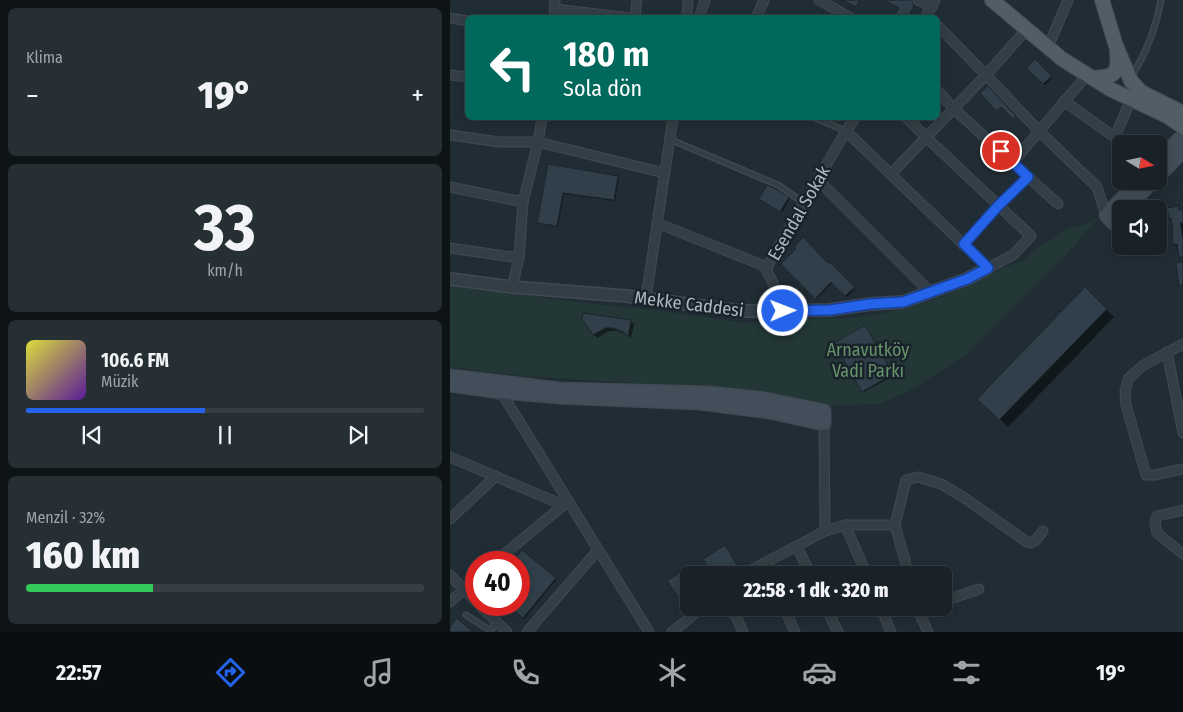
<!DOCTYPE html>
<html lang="tr">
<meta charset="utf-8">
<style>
:root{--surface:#192228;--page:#262f34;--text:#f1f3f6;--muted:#9fa4a8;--line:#373f45;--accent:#2563eb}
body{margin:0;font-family:"Fira Sans Condensed",sans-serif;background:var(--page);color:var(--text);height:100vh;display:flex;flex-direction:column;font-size:19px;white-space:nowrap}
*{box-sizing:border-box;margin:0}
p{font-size:16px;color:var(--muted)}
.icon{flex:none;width:28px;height:28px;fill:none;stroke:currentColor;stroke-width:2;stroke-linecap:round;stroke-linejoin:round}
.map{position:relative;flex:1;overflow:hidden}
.details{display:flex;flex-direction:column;gap:8px;padding:8px;background:#0e1316;width:450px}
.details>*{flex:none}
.hud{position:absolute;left:15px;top:15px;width:475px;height:105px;border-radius:8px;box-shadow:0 2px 12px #0003,0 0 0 1px var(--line);background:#00695c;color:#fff;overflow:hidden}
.needle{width:32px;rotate:100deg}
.fabs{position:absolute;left:662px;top:135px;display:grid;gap:10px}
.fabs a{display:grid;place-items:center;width:55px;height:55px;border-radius:8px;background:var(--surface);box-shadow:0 2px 12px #0003,0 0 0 1px var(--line);font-size:25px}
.speed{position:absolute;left:15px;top:551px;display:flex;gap:10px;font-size:25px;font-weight:700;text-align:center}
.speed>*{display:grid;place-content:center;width:65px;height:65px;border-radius:50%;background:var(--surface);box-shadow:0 2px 12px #0003,0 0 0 1px var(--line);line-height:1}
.speed .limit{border:8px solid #d22;background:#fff;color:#111}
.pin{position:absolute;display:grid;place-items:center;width:42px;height:42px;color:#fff;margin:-21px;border:2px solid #fff;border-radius:50%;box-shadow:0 1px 5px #0007}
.me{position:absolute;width:55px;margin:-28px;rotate:89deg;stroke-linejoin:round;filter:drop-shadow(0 0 4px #0008)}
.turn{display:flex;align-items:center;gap:18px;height:105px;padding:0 15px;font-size:22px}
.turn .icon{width:65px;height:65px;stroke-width:2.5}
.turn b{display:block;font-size:35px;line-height:42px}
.big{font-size:38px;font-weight:800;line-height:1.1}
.details .card{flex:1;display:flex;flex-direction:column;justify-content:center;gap:8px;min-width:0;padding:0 18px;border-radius:8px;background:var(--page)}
.details .dial{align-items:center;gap:0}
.dial b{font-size:65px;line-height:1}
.song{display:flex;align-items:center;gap:15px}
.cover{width:60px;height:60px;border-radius:8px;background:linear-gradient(135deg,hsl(60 70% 55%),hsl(270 70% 35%))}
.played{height:5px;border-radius:2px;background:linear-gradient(90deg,var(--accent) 45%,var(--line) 45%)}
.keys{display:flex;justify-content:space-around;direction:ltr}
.heat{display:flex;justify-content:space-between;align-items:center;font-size:28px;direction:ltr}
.charge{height:8px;border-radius:4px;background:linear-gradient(90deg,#34c759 32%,var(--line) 0)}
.trip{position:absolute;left:230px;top:566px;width:272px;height:50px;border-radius:8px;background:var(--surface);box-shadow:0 2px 12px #0003,0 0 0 1px var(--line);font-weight:800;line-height:50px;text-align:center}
.dock{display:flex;height:80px;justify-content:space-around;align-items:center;background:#0a0e10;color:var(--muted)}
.dock .icon{width:35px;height:35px}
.dock .on{color:var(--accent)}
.dock b{font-size:22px;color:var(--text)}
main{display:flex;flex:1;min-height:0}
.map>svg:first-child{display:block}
.green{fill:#223736}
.shadow{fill:#0007}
.building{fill:#303f49;stroke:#1b252d}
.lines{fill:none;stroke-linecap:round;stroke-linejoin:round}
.service-casing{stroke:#404a53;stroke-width:7}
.minor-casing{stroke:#404a53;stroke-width:11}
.tertiary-casing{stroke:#404a53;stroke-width:14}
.secondary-casing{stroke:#404a53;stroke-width:15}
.primary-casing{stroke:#404a53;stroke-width:16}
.service{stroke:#343e46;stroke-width:4.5}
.minor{stroke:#343e46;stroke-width:9}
.tertiary{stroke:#343e46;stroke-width:11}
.secondary{stroke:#424e59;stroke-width:12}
.primary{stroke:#525e66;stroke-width:14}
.route-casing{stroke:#184099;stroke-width:12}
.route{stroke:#2563eb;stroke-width:9}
.labels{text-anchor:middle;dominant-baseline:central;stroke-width:5;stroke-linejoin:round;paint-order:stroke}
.street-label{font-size:18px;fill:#aeb9c3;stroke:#19232b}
.park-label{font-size:18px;fill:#67926a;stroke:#19232b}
</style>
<main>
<section class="details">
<div class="card"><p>Klima</p>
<div class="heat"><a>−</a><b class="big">19°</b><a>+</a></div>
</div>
<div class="card dial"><b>33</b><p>km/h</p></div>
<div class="card">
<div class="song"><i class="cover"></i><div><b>106.6 FM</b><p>Müzik</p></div></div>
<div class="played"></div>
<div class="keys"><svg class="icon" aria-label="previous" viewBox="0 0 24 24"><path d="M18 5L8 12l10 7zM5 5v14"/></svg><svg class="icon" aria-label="pause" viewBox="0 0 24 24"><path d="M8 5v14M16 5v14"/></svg><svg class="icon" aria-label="next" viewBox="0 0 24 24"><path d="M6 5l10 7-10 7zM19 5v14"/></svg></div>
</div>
<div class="card"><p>Menzil · 32%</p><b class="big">160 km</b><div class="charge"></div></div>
</section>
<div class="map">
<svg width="733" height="632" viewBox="0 0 733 632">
<rect width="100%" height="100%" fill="#212d35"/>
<polygon class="green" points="648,219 618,253 518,353 463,389 430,404 377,406 353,400 290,390 73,376 0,367 0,286 136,303 206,310 296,323 342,319 403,318 439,312 480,301 523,284 555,267 575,260 588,247 606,237 618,228 633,225"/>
<g class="shadow">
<polygon points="585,61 602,78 595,85 578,68"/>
<polygon points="99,166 168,177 169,178 165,201 114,194 108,227 90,224 89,222"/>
<polygon points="338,198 339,200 332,212 312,200"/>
<polygon points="728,207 731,210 733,210 733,254 724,244 723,221 720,218"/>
<polygon points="348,249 378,265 380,263 405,289 397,297 383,282 367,299 333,264"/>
<polygon points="635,289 664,317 558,427 529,399"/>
<polygon points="134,318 180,321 184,324 181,338 178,335 168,331 159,331 147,338 144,334"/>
<polygon points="416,328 443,376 414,392 413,391"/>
<polygon points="276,548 287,566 273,575 264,575"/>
<polygon points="72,552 106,580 74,619 58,605 69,605 69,562 63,562"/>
<polygon points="238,568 245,575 239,575 238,607 233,602 219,581"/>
</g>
<g class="building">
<polygon points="392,0 410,0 406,7"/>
<polygon points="434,0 462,0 464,5 458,18 443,18 449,8"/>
<polygon points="585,59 602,76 593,84 576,68"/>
<polygon points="538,86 566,116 563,119 551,107 546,111 530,93"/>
<polygon points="98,164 168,176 164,200 113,193 107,226 87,223"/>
<polygon points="317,185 324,188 339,197 330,212 309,199"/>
<polygon points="729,206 729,210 733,209 733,223 730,223 733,239 733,257 729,257 727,244 723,244 722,234 723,234 721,218 719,219 717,208"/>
<polygon points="353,237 378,263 380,262 405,287 395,296 381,282 365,299 331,264 346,249 344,247"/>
<polygon points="733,262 733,285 729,286 726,263"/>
<polygon points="635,287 657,309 549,420 527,399"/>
<polygon points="133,313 181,320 178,336 173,332 163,328 155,328 143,335 132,319"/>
<polygon points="415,325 443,374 412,392 384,343"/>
<polygon points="275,545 287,565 269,575 263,575 253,559"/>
<polygon points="72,550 106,578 73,618 57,605 69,605 69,562 62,562"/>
<polygon points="239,566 244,575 239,575 239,598 232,602 217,581"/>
<polygon points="7,618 23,632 0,632 0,627"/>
</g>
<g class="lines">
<g class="service-casing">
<g id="service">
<path d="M682,75C697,52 706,27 711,0"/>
<polyline points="365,118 396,131"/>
<polyline points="219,139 328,185 354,203"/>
<polyline points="16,615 41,631 46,622"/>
</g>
</g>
<g class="minor-casing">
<g id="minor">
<polyline points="369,0 401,18"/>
<polyline points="468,0 482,7"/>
<polyline points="105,9 180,18"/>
<polyline points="0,18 18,21"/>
<polyline points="104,18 105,0"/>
<polyline points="185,18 187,0"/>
<polyline points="237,18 238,0"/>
<polyline points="249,18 255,0"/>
<polyline points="306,18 314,0"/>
<polyline points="475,18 485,0"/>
<polyline points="488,26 536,75 589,131 647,187 656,215"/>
<polyline points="598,47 618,0"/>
<polyline points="0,75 18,77"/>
<polyline points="488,91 503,108 608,204"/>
<polyline points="614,101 666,138 672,144"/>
<polyline points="396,131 538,268 563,255 581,236 476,137 457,118"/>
<polyline points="0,135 49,142 88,142 214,173"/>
<polyline points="665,137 681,99"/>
<polyline points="563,162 637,75"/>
<polyline points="441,174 536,75 577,29"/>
<polyline points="368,180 480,292"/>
<polyline points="0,187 73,202"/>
<polyline points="207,223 317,267"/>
<polyline points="513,245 548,206 578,177"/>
<polyline points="0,248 69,258"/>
<polyline points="62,287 69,258 73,202 88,142 92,118"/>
<polyline points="196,298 223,118"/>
<polyline points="333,311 330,298 317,271 318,265 396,131 405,118"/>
<polyline points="733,344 692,366 678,379 675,391 676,405 696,475 705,475 733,469"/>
<polyline points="717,352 733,433"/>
<polyline points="51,392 199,632"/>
<polyline points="374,424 375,531"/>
<polyline points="0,457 113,505"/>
<polyline points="733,510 707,516 705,522 707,533 733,554"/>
<polyline points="0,519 46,476"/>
<polyline points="395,525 417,575"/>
<polyline points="445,525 456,480 468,477 491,484 513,497 577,542 580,543 585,541 593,531"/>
<polyline points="347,547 361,575"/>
<polyline points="45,562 116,503"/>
<polyline points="314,564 319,575"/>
<polyline points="0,575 26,602"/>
<polyline points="292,575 375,531 395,525 445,525 459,575"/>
<polyline points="494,601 529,589"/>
<polyline points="0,602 26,579"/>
<polyline points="29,605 57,632"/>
<polyline points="282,608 293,632"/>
<polyline points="334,608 345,632"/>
<polyline points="376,608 388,632"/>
<polyline points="431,608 441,632"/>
<polyline points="467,608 478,632"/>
<polyline points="77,632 148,550"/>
<polyline points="222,632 252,608"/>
</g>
</g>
<g class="tertiary-casing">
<polyline id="tertiary" points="0,279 62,287 176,296 290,311 333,311 379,310 420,304 453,302 517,279 538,268"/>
</g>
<g class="secondary-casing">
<g id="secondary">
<polyline points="709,160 728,140 733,137"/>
<polyline points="709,176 733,151"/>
<polyline points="677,209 703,181"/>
<polyline points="671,215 663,223 656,215 689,181"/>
<polyline points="0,376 109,389 258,393 315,399 374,411 374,424 320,412 250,403 110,397 51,392 0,385"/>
</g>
</g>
<g class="primary-casing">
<g id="primary">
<polyline points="542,0 612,59 660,89 717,116 733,127"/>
<polyline points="652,0 666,46 681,81 691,92 727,110 733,114"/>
<path d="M643,78C665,77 669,74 667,52"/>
</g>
</g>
<use href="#service" class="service"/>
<use href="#minor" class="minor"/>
<use href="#tertiary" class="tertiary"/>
<use href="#secondary" class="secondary"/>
<use href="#primary" class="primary"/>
</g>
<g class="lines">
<g class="route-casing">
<polyline id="route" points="333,311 380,310 420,304 453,302 517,279 538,268 514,244 548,206 578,177 551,151"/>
</g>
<use href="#route" class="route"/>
</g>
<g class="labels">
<g class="street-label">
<text transform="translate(349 213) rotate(-60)">Esendal Sokak</text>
<text transform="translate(239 304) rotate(7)">Mekke Caddesi</text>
</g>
<g class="park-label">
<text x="418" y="350">Arnavutköy<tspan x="418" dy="21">Vadi Parkı</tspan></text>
</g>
</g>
</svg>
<div class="fabs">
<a><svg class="needle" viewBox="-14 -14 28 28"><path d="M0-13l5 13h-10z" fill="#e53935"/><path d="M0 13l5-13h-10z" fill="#9fa4a8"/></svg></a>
<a><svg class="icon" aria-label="sound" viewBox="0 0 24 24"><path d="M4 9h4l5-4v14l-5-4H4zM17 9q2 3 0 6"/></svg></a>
</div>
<div class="speed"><div class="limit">40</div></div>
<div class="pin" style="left:551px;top:151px;background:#d93025"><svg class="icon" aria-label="arrive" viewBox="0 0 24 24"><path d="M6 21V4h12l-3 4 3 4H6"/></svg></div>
<svg class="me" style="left:333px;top:311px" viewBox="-20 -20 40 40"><circle r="17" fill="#2563eb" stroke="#fff" stroke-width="3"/><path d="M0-11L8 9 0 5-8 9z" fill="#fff"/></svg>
<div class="trip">22:58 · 1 dk · 320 m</div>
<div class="hud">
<div class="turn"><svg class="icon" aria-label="left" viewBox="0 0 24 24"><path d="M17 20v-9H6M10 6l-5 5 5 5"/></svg><div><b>180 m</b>Sola dön</div></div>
</div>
</div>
</main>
<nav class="dock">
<b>22:57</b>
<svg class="icon on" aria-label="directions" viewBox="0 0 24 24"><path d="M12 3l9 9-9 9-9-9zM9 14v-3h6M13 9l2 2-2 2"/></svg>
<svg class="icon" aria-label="music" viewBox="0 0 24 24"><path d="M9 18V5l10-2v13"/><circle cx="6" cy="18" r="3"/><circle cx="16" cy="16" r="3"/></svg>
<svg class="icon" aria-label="phone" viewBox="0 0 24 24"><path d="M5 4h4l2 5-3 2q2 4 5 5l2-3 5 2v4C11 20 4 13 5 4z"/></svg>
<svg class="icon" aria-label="climate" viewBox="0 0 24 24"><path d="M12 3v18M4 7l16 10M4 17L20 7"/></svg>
<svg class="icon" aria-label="car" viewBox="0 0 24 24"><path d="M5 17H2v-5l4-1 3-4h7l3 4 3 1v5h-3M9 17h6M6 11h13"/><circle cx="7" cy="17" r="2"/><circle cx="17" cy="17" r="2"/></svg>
<svg class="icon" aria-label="filters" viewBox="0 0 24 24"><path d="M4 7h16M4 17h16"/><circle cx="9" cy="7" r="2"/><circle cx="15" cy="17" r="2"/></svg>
<b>19°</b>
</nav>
